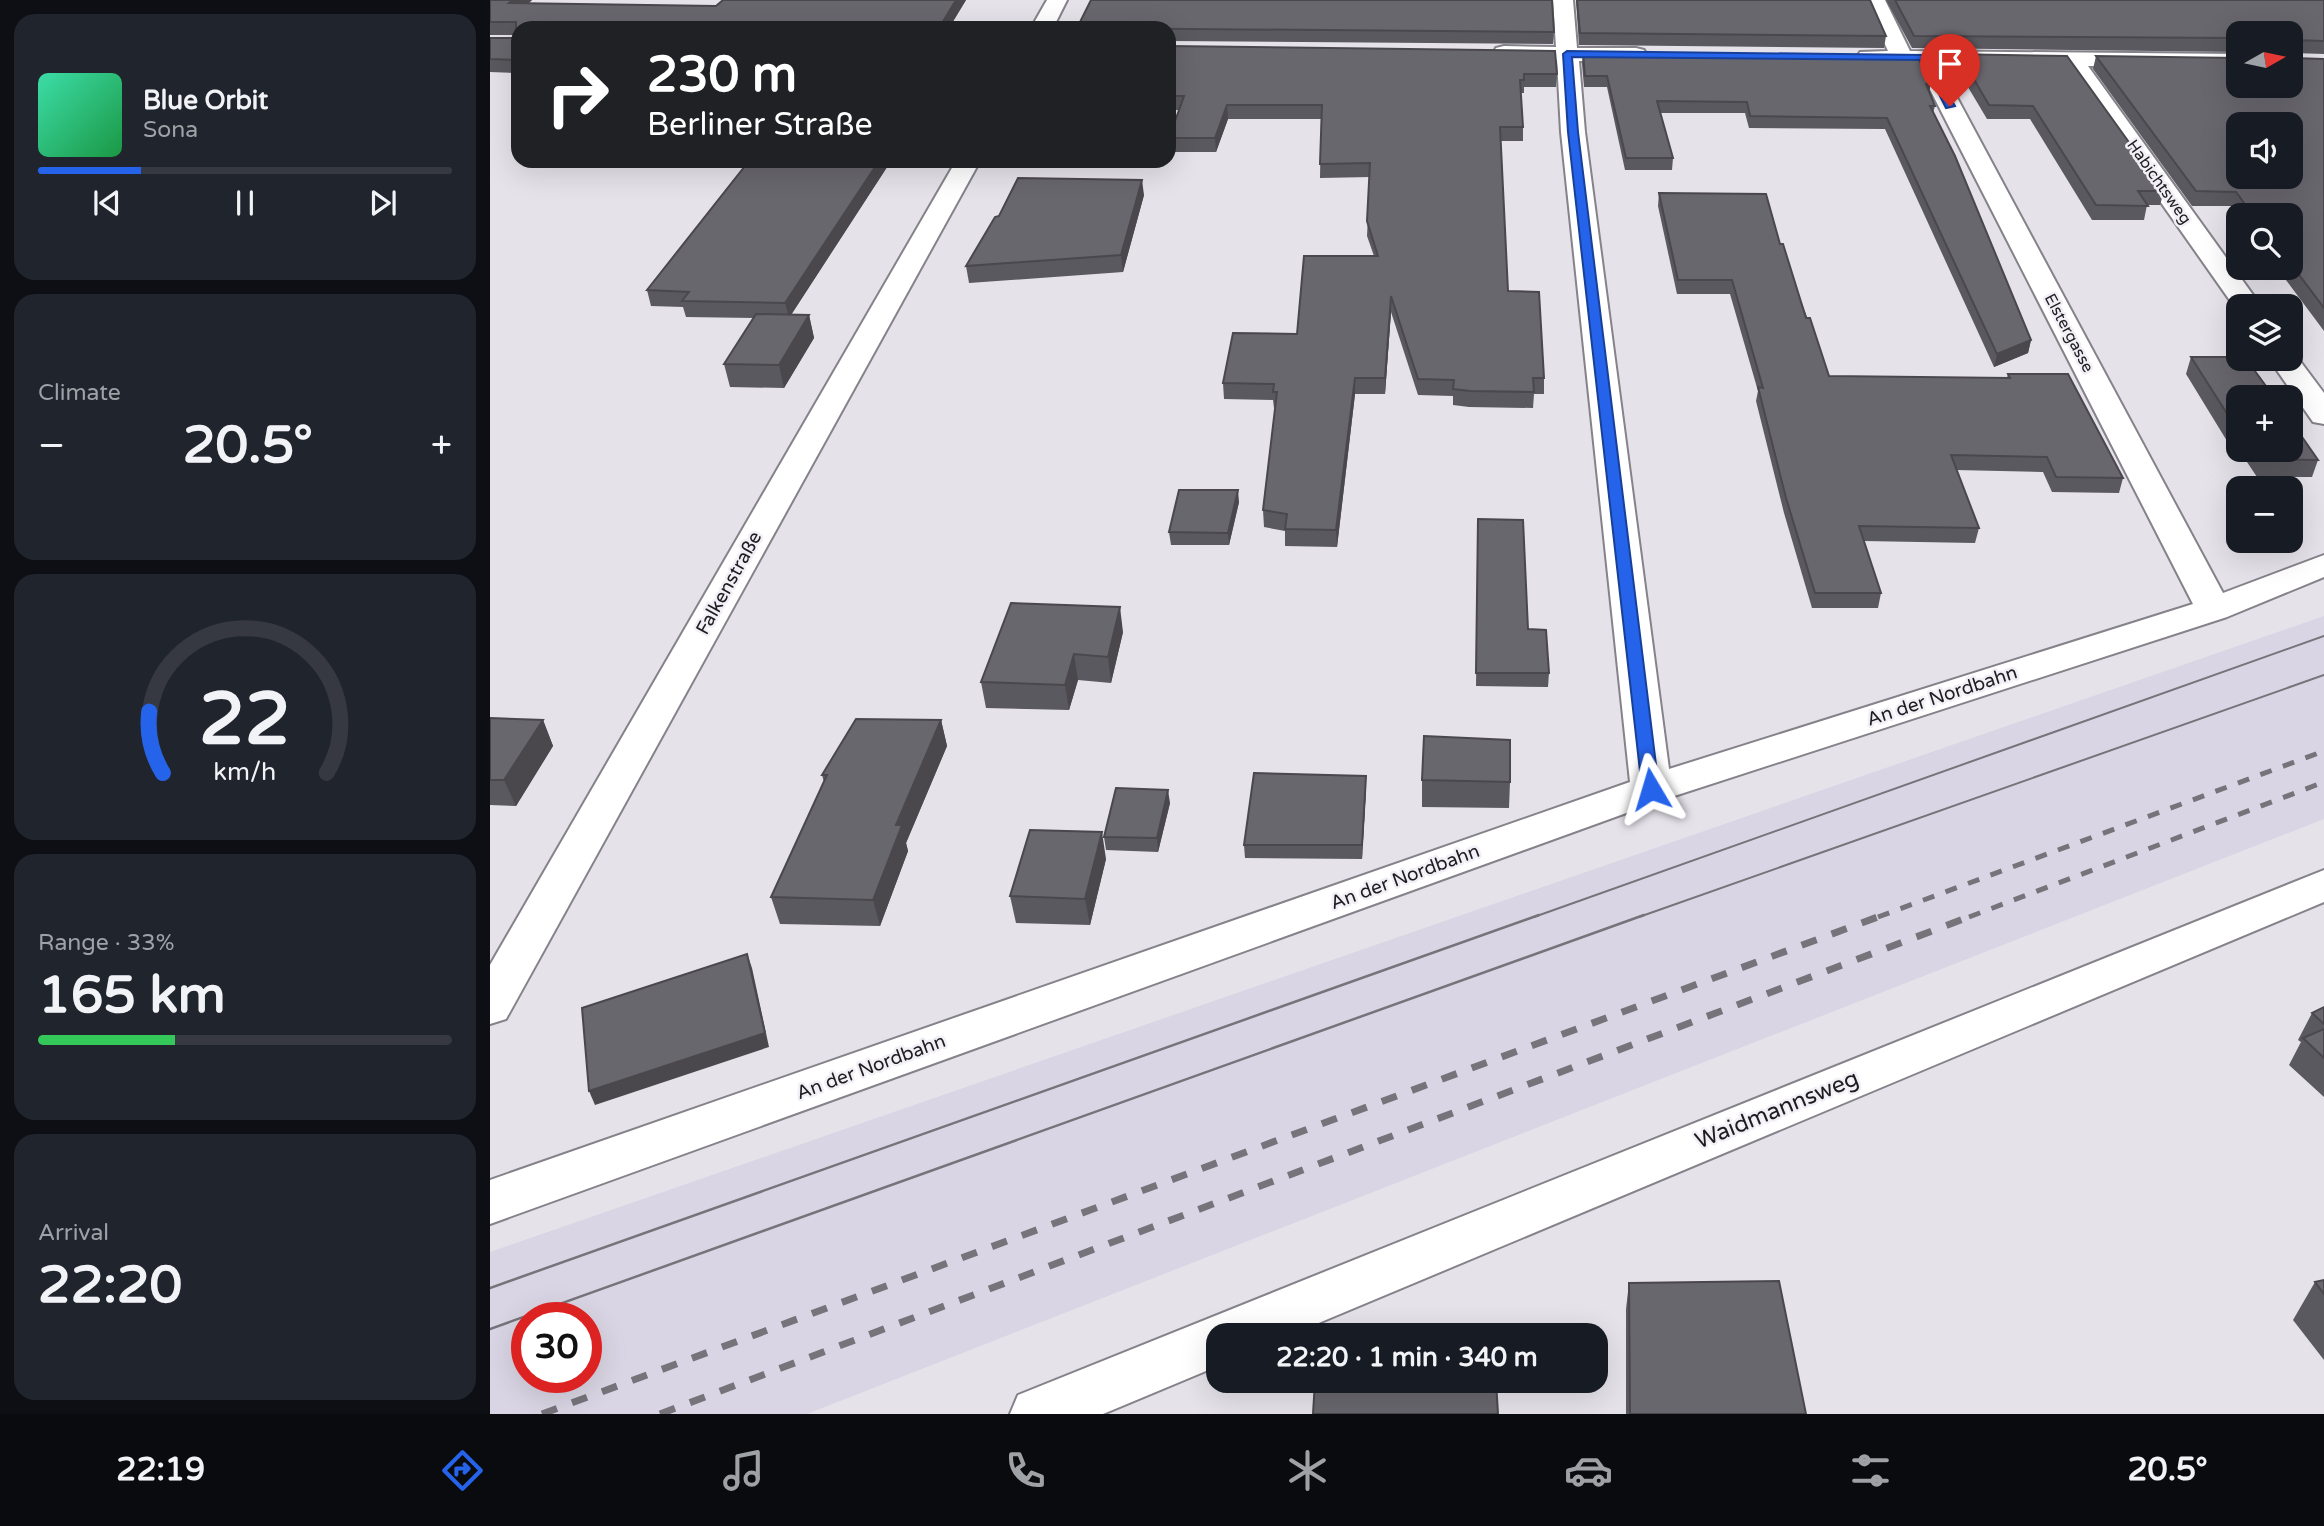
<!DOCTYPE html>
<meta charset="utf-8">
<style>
:root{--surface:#171b24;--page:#20242c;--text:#f1f3f6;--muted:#9ea1a6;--line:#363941;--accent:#2563eb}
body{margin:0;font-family:"Varela Round",sans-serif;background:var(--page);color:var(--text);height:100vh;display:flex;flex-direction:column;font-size:26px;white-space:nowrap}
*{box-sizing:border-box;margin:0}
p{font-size:23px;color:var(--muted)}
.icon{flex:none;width:38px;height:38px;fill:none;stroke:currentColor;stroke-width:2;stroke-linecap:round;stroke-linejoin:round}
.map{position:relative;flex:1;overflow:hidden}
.side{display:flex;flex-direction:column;gap:14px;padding:14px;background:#0d0f14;width:490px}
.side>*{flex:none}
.hud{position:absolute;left:21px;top:21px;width:665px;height:147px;border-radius:21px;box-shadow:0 7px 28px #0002;background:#202124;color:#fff;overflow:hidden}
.needle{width:46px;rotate:81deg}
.buttons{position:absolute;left:1736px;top:21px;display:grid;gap:14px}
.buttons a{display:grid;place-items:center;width:77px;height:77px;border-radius:14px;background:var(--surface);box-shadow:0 7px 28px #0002;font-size:35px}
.speed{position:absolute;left:21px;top:1302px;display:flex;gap:14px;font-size:35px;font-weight:700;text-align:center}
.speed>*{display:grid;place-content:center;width:91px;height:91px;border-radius:50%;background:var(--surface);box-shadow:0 7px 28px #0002;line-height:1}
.speed .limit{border:10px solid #d22;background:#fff;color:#111}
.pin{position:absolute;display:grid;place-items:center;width:60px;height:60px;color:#fff;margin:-72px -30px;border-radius:50% 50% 50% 0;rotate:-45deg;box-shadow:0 0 7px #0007}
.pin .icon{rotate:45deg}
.me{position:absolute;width:77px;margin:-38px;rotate:353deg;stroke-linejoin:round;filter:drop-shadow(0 0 5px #0008)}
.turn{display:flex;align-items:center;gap:24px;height:147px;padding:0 21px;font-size:32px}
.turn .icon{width:91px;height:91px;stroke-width:2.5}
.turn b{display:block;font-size:49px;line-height:60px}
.big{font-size:52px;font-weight:800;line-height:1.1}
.side .tile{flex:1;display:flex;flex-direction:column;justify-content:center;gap:10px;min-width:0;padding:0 24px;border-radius:21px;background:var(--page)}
.side .dial{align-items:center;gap:0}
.dial svg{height:182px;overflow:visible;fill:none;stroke:var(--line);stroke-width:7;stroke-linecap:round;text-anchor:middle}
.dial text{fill:var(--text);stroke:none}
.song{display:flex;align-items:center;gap:21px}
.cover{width:84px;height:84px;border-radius:10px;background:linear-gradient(135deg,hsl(160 70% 55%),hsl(140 70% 35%))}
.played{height:7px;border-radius:4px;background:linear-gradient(90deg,var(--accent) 25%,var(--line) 25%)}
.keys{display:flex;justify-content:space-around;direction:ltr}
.heat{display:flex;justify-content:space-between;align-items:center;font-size:38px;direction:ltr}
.charge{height:10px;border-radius:5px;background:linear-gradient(90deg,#34c759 33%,var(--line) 0)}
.trip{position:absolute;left:716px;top:1323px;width:402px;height:70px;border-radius:21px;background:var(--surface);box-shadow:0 7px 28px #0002;font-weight:800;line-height:70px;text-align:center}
.dock{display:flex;height:112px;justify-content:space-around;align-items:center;background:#090b0e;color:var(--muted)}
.dock .icon{width:49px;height:49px}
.dock .on{color:var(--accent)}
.dock b{font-size:32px;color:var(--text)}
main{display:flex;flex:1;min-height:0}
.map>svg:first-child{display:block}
.built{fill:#dad5e4;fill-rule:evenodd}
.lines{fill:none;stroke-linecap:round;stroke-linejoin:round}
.minor-casing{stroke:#85828a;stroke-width:4}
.minor{fill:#fff;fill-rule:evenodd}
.tram-far1{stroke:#76747a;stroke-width:2}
.tram{stroke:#76747a;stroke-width:2.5}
.rail-far1{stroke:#76747a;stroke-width:5;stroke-dasharray:12 12;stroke-linecap:butt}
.rail{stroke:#76747a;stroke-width:7;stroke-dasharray:16 16;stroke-linecap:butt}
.wall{fill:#5a595f}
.shaded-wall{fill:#4a484d}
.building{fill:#69676e;stroke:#4a484d;stroke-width:2;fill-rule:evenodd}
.route{fill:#2563eb;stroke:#184099;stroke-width:2}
.labels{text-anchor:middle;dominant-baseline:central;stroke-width:5;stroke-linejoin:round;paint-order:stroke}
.far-street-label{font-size:16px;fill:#1d1c1f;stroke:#f2eff7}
.street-label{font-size:19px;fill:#1d1c1f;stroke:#f2eff7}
.near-street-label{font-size:23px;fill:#1d1c1f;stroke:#f2eff7}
</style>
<main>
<section class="side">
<div class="tile">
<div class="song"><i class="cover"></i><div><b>Blue Orbit</b><p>Sona</p></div></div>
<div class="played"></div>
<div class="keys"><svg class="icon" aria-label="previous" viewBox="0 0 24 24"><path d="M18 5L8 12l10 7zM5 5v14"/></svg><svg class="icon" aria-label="pause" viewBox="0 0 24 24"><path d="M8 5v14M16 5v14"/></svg><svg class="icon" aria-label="next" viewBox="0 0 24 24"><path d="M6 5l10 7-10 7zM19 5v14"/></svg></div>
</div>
<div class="tile"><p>Climate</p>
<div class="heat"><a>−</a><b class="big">20.5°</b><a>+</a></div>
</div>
<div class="tile dial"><svg viewBox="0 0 100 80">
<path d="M14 69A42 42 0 1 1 86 69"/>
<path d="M14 69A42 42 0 0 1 8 42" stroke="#2563eb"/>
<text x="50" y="56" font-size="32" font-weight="700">22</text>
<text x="50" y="72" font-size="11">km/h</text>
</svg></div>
<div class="tile"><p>Range · 33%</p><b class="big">165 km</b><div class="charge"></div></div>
<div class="tile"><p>Arrival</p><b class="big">22:20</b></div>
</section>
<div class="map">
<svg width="1834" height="1414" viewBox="0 0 1834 1414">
<rect width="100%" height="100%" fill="#e5e2ea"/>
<path class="built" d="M1834,616V819L317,1414H0V1252ZM37,1318H96V1377H37Z"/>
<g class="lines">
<g class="minor-casing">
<g id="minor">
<polygon points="557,0 577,0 563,28 541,28"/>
<polygon points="1063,0 1083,0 1087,48 1146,48 1154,50 1157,55 1154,60 1146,62 1089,61 1095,132 1179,769 1703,604 1427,64 1378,64 1370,62 1367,57 1370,52 1398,51 1375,0 1395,0 1420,51 1748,54 1748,68 1598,66 1771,306 1748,306 1748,312 1575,66 1449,64 1733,593 1834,555 1834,577 1737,617 1175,799 0,1224 0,1180 1140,782 1071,132 1067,60 1014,60 1006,58 1003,53 1006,48 1014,46 1066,47"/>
<polygon points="466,161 490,161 16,1019 0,1024 0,965"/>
<polygon points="1801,352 1804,353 1834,393 1834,424 1823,422 1779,359 1801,359"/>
<polygon points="1834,870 1834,902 800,1335 728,1335 728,1366 613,1414 520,1414 528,1395"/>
</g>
</g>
<use href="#minor" class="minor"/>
<g class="tram-far1">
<polyline points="1044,917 1834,636"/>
<polyline points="1149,917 1834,675"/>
</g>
<g class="tram">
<polyline points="0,1288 1049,915"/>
<polyline points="0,1329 1154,915"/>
</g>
<g class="rail-far1">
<polyline points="1388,917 1834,751"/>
<polyline points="1479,917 1834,782"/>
</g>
<g class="rail">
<polyline points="52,1414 1393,915"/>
<polyline points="170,1414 1484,915"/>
</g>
</g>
<g class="wall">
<polygon points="0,0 42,0 38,4 226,6 476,0 459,28 28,28 28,73 0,72 0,38 26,38 26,35 0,35"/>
<polygon points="1086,0 1380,0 1396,36 1394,48 1089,45"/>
<polygon points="1396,0 1834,0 1834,54 1803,53 1803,58 1834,59 1834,331 1787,268 1801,268 1801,215 1748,216 1741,206 1702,206 1603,69 1606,56 1801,86 1748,33 1748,52 1422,48"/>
<polygon points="679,28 1064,32 1063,44 679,41"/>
<polygon points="679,46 1067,74 1066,87 1034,87 1034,93 1031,93 1033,127 1033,141 1011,141 1018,291 1054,378 1054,394 1044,394 1043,408 979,407 963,405 963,396 928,395 901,312 895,394 865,394 847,547 795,546 795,531 774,527 773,510 785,408 784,408 783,400 734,399 733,383 807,334 884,256 877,236 880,177 830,178 831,119 738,119 726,152 681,152 679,138 689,110 679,110"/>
<polygon points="1093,53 1441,82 1439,92 1445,106 1443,113 1541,340 1538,353 1504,367 1395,129 1259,128 1255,113 1170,113 1183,158 1182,170 1135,170 1117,87 1094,87 1092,64"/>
<polygon points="1456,54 1577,56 1674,191 1670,205 1657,205 1654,220 1602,220 1540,119 1497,119 1472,77 1462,82 1453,67"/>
<polygon points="228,161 401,161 301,315 319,315 324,338 294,388 240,387 234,364 264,318 196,317 193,307 161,306 157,290 257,163 228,163"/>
<polygon points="1169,193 1290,244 1339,376 1517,378 1518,374 1633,478 1629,493 1562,492 1553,472 1466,470 1489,528 1485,543 1374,541 1391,593 1388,608 1322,608 1294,513 1266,401 1268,391 1240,294 1187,294 1168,206"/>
<polygon points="654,195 633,272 479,283 476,266"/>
<polygon points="1701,357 1748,397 1748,448 1744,441 1737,441 1696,374"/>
<polygon points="1749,450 1801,450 1828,460 1822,477 1767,477"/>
<polygon points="749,502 739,545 681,545 679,532"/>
<polygon points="988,519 1059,673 1058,687 986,686"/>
<polygon points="633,632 621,683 588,680 579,710 496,708 491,682"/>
<polygon points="0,718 53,720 63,746 26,806 0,805"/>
<polygon points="451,720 457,746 416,843 418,851 390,926 290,924 281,897 334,782 332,775"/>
<polygon points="932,780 1020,782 1019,808 932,807"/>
<polygon points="876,789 872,859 755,858 754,845"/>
<polygon points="680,803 668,852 616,850 614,837"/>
<polygon points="616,859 600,925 526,923 520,896"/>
<polygon points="1834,1007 1834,1097 1799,1065 1811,1042 1808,1040 1822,1013"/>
<polygon points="1834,1280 1834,1360 1803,1320 1825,1282"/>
<polygon points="1139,1283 1316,1414 1136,1414 1136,1309"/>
</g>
<g class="shaded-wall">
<polygon points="23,0 42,0 23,16 19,3"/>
<polygon points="466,0 476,0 459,28 449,28"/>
<polygon points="1475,64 1472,77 1462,82 1464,69"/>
<polygon points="1441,82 1439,93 1436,84"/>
<polygon points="737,105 738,119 726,152 725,138"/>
<polygon points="389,161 401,161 299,318 295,303"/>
<polygon points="652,180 654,195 633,272 631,255"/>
<polygon points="901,296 901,312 895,394 895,378"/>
<polygon points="319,315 324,338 294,388 289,365"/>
<polygon points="1541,340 1538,353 1504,367 1507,354"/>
<polygon points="865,378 865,394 847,547 846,530"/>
<polygon points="748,490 749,502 739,545 738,533"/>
<polygon points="630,607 633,632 621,683 618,657"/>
<polygon points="584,654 588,680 579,710 575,685"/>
<polygon points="53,720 63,746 26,806 14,780"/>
<polygon points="451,720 457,746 416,843 418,851 390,926 383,900 406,825"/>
<polygon points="876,776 876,789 872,859 872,845"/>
<polygon points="678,790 680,803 668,852 667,838"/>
<polygon points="612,832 616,859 600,925 595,899"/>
<polygon points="257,954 262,968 279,1047 105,1105 99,1091"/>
</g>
<g class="building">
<polygon points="0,0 23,0 19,3 226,6 233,0 466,0 449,28 28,28 28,60 0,59 0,38 26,38 26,22 0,22"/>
<polygon points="601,0 1062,0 1064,32 587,28"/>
<polygon points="1087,0 1380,0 1396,36 1090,33"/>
<path d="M1405,0H1834V41L1803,40V58L1834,59V308L1801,264V215H1763L1746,192L1706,191L1606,56L1748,58V86H1801V33H1748V38L1424,36ZM1748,124H1801V177H1748Z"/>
<polygon points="679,46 1065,51 1067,74 1034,74 1034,80 1030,80 1033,127 1010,127 1018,291 1049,292 1054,378 1043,378 1044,392 980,391 963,389 964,380 928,379 901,296 895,378 865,378 846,530 795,529 797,514 773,510 787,392 783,392 784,384 733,383 743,333 807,334 814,256 888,256 877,221 880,163 830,164 832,105 737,105 725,138 679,138 694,96 679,96"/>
<polygon points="1093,53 1427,56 1441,82 1436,84 1445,106 1440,106 1465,156 1541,340 1507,354 1397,118 1260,116 1257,102 1167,101 1183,158 1136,158 1117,76 1095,76"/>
<polygon points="1456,54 1577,56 1674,191 1648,191 1658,206 1606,205 1543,106 1499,105 1475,64 1464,69"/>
<polygon points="259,161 389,161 295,303 192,301 199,292 157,290"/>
<polygon points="528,178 652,180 631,255 476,266 505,217 509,216"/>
<polygon points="1169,193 1276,194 1290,244 1293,244 1316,318 1320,318 1339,376 1520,378 1518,374 1578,374 1633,478 1566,477 1557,457 1461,455 1489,528 1369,526 1391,593 1325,593 1296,498 1268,387 1273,388 1242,280 1188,280"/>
<polygon points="266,314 319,315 289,365 234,364"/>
<polygon points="1701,357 1748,357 1748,359 1756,359 1784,397 1748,397 1748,423 1743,423"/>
<polygon points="1801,421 1828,460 1774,459 1767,450 1801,450"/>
<polygon points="689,490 748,490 738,533 679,532"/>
<polygon points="988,519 1033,520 1038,629 1056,630 1059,673 986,673"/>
<polygon points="521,603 630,607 618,657 584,654 575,685 491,682"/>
<polygon points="0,718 53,720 14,780 0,780"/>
<polygon points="366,719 451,720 406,825 412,825 383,900 281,897 337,775 332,775"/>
<polygon points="934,736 1020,740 1020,782 932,780"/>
<polygon points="764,773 876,776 872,845 754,845"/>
<polygon points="626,788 678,790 667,838 614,837"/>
<polygon points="540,830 612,832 595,899 520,896"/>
<polygon points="257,954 275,1033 99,1091 92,1008"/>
<polygon points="1834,1007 1834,1024 1822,1013"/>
<polygon points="1834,1029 1834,1058 1813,1038"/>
<polygon points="1834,1280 1834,1294 1825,1282"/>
<polygon points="1289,1281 1316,1414 1140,1414 1139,1283"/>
<polygon points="825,1381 1006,1381 1008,1414 823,1414"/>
</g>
<polygon class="route" points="1077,51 1435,55 1439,58 1465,106 1456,108 1432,60 1082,57 1088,132 1169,789 1161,795 1152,789 1078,132 1073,54"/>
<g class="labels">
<g class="far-street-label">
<text transform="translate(1669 182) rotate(55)">Habichtsweg</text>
<text transform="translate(1579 333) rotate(62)">Elstergasse</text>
</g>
<g class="street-label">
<text transform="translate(239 583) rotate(-61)">Falkenstraße</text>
<text transform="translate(1452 696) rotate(-18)">An der Nordbahn</text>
<text transform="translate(915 877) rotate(-20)">An der Nordbahn</text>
<text transform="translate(381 1067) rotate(-20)">An der Nordbahn</text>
</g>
<g class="near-street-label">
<text transform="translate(1287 1110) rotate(-22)">Waidmannsweg</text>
</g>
</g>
</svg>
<div class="buttons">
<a><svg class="needle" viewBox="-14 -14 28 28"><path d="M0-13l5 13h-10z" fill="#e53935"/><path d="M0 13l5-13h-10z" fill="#9ea1a6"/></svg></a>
<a><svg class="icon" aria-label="sound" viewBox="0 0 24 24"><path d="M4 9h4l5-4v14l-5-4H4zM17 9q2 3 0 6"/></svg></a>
<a><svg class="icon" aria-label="search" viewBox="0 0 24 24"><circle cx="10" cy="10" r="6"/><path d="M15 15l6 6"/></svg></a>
<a><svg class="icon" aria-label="layers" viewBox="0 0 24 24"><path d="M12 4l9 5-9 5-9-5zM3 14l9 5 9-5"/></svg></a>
<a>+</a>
<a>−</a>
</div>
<div class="speed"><div class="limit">30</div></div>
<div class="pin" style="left:1460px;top:106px;background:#d93025"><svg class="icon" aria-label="arrive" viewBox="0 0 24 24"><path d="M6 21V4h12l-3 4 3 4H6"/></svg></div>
<svg class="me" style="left:1161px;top:789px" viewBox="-20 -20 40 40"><path d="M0-17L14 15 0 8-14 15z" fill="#2563eb" stroke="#fff" stroke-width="4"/></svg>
<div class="trip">22:20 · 1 min · 340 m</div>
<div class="hud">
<div class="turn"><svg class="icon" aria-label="right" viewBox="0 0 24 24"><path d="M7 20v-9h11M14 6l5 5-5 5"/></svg><div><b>230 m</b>Berliner Straße</div></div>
</div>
</div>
</main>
<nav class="dock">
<b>22:19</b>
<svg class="icon on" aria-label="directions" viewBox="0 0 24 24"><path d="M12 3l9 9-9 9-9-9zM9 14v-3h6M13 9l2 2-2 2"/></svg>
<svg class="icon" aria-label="music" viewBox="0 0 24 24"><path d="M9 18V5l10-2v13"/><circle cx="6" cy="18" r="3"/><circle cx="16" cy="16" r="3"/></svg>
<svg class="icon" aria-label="phone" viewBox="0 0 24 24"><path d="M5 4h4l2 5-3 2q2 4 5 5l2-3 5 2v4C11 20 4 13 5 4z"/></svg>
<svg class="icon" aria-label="climate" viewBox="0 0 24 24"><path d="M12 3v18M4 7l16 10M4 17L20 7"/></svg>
<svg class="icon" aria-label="car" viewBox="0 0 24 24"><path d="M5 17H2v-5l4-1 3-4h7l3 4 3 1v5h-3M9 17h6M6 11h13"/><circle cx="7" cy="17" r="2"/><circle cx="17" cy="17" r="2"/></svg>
<svg class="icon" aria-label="filters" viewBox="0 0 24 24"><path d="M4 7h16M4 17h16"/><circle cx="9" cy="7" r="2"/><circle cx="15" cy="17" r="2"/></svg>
<b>20.5°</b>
</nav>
